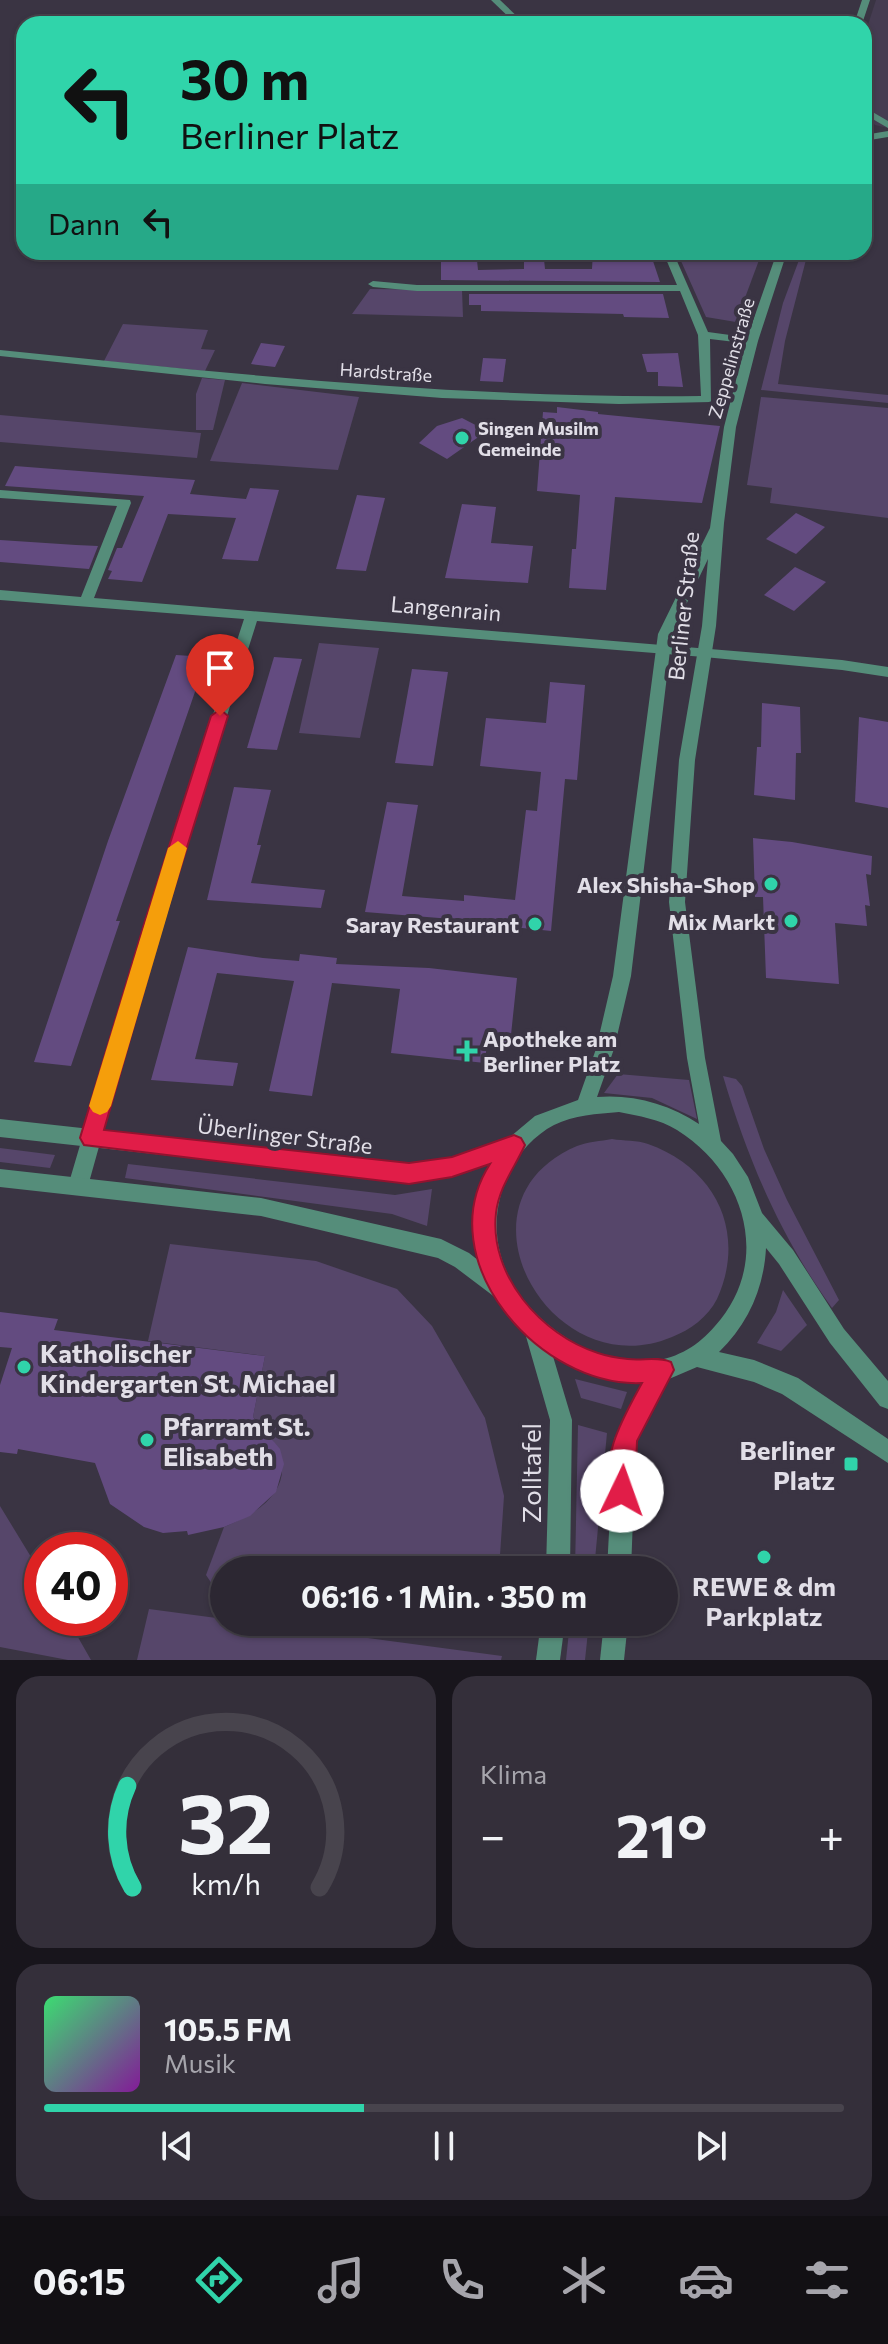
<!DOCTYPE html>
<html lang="de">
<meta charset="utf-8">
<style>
:root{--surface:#2c2732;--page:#342f3a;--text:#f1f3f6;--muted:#a6a5ac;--line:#48444d;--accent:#30d4aa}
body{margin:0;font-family:Commissioner,sans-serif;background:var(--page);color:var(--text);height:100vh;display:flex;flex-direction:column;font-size:30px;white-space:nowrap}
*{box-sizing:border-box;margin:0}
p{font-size:26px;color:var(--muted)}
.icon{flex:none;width:44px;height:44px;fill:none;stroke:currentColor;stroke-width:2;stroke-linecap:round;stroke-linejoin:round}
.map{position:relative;height:1660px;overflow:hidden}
.side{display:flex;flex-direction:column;gap:16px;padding:16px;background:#18151c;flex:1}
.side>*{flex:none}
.guide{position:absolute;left:16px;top:16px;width:856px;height:244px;border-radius:24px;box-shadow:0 2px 6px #0004,0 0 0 2px var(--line);background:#30d4aa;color:#111;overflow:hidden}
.speed{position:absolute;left:24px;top:1532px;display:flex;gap:16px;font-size:40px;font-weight:700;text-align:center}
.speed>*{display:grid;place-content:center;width:104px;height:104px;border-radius:50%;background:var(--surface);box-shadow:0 2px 6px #0004,0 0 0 2px var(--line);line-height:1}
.speed .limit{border:12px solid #d22;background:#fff;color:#111}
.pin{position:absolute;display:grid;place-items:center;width:68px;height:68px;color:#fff;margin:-82px -34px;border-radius:50% 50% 50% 0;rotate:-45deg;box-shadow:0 0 8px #0007}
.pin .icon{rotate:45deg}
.me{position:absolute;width:88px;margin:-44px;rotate:3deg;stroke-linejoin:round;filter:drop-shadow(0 0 6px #0008)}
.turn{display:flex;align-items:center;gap:28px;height:168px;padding:0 32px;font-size:36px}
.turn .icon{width:104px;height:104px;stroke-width:2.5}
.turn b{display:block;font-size:56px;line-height:68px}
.then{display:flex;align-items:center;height:76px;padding:0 32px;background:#0003;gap:16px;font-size:30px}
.big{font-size:60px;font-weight:700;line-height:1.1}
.side .widget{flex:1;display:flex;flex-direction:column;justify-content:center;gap:12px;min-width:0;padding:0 28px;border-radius:24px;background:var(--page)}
.side .dial{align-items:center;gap:0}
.dial svg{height:208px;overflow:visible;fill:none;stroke:var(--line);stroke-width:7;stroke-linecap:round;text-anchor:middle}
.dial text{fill:var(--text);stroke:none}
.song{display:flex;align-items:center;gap:24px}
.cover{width:96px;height:96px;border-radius:12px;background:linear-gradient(135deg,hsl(140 70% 55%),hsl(290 70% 35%))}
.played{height:8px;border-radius:4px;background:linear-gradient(90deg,var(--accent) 40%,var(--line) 40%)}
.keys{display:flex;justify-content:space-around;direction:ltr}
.heat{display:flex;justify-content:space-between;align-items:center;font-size:44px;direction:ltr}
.side .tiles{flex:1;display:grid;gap:16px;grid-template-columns:1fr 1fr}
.widget:last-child{grid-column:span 2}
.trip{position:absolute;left:210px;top:1556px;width:468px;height:80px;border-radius:40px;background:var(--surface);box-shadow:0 2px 6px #0004,0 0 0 2px var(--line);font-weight:700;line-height:80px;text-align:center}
.tab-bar{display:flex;height:128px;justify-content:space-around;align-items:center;background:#121014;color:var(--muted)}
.tab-bar .icon{width:56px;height:56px}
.tab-bar .on{color:var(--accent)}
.tab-bar b{font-size:36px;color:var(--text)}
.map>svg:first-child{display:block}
.built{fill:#453c51}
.green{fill:#56466a}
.building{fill:#634b80}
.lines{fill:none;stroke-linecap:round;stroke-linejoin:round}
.minor{fill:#558d7a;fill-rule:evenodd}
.tertiary{fill:#558d7a;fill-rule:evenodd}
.route{fill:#e11d48;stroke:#92132f;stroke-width:2}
.slow{fill:#f59e0b}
.poi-dot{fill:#30d4aa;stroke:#3a3443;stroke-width:3}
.labels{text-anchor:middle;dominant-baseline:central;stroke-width:8;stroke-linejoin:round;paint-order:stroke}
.far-street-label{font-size:18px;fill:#e1dee7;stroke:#3a3443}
.far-poi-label{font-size:18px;font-weight:bold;fill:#e1dee7;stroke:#3a3443;text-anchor:start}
.street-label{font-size:22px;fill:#e1dee7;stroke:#3a3443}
.poi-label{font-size:22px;font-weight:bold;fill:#e1dee7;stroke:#3a3443;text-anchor:end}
.near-poi-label{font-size:26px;font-weight:bold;fill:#e1dee7;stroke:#3a3443;text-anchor:start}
.near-street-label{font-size:26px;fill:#e1dee7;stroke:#3a3443}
</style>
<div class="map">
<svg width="888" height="1660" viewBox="0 0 888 1660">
<rect width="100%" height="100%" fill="#3a3443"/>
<polygon class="built" points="876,0 888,0 888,128 875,125 864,113 864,37"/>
<g class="green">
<polygon points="677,252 762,252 736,322 706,317"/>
<polygon points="802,252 808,252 785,341 778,384 888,395 888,403 761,390 783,303"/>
<polygon points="370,289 462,290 463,317 352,314"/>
<polygon points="123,324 208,330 201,349 215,350 205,371 104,361"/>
<polygon points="202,378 225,380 213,430 196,430 196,394"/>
<polygon points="242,383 359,397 338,470 210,461"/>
<polygon points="761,397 888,408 888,518 770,503 772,488 747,485"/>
<polygon points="0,415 201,433 197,458 0,442"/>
<polygon points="319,643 379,648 360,738 299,733"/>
<polygon points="618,1074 689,1080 697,1119 652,1098 604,1093"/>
<path d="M723,1076L736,1079L742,1086L764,1149L787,1200L839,1300L832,1308C780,1236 748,1160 723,1076Z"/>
<path d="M612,1139C624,1141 637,1140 648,1144C716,1168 747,1233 717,1299C708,1317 690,1330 672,1337C551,1388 445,1202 577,1146C587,1142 601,1141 612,1139Z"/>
<polygon points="0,1148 55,1155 50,1168 0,1162"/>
<polygon points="128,1164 395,1195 432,1189 427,1226 392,1214 125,1178"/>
<path d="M170,1244L316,1261L397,1289L432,1326L485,1418L504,1496L499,1570H224V1589L214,1587L206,1575L224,1527C284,1503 304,1466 253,1417L265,1356L148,1341Z"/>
<polygon points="783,1290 807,1325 781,1351 757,1343 776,1312"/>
<polygon points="575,1379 627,1392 621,1409 581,1398"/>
<polygon points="578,1425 607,1433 594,1570 575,1570"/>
<polygon points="0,1506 42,1575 42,1618 67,1618 91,1660 68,1660 0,1647"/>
<polygon points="149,1609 224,1619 224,1622 248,1622 502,1656 501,1660 137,1660"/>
<polygon points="570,1622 589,1622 585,1660 566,1660"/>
</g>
<g class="building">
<polygon points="593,252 650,252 660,282 441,280 441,259 477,260 478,270 524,269 524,259 544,259 545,269 592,269"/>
<polygon points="469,294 663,294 669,318 624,317 623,314 481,311 481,305 469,305"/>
<polygon points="261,343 285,346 275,367 251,364"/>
<polygon points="678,353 683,387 658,386 658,372 647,372 642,354"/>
<polygon points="483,358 506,359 503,382 480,381"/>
<polygon points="557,407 598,412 598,414 720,426 702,503 615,497 606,590 569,588 572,549 576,549 580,495 537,491 543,412 557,413"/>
<polygon points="462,418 487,431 447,459 419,443 437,426"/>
<polygon points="15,466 195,480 190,494 246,499 250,488 279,490 258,561 222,559 236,518 168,514 142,582 108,579 112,571 108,570 117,548 122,548 144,496 5,486"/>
<polygon points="357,495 385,498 366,571 336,569"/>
<polygon points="462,504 496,507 491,543 533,546 528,583 445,578"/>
<polygon points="796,513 825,527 796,554 766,539"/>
<polygon points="0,540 76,545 98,546 89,569 0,562"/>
<polygon points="795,567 826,582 794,611 764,595"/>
<polygon points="176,655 207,657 116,921 120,921 71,1066 34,1062 108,841"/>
<polygon points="274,657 302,659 277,750 247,748"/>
<polygon points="412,669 448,672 433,766 395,763"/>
<polygon points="550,682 585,685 577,780 565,779 551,931 513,927 513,924 365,912 387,802 418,805 402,896 464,901 464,895 515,900 526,810 537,811 541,772 480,766 486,718 546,723"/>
<polygon points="762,703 800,707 801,753 796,753 795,800 754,795 757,747 761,747"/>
<polygon points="859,717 888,722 888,808 855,802"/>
<polygon points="234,787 271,790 257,845 261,845 251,883 325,890 321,908 207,900"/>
<polygon points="753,838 792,842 872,856 871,875 866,874 870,906 865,905 867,926 835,923 839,984 766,978 763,897 755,897"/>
<polygon points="188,947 263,958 299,961 300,954 337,958 336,964 429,968 517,978 510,1044 487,1042 485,1063 391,1053 400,989 332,983 312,1096 269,1091 294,981 217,973 195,1059 238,1063 233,1086 151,1080"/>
<polygon points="0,1312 58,1319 54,1330 265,1356 253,1417 280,1449 284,1464 276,1492 250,1516 224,1527 188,1535 187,1531 163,1533 144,1527 110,1504 95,1463 18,1449 17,1454 0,1452 0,1385 12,1348 0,1347"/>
</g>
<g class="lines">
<g class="minor">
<polygon points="491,0 500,0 525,24 516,24"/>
<polygon points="864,107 888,121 888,128 864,114"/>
<polygon points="888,131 888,137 864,141 864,135"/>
<path d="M663,252H673L708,332L752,338L758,341L752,344L710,339L711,402L619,404L442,398L265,384L0,356V350C233,374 466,399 701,396L698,335L680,291H417L373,287L368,284L373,281L417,285H677Z"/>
<polygon points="0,490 130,500 131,503 94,598 842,660 888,667 888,677 842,670 704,657 257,621 162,921 88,1186 85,1192 78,1195 71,1192 68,1186 146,921 244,619 0,600 0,590 81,597 117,506 0,498"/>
</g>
<g class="tertiary">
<polygon points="862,0 870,0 862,24 854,24"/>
<path d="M777,252H787L758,341L736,427L724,523L716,626L695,760L685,902L705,1058L721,1141L733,1154L748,1177L762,1213L793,1250L844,1329L888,1381V1409L880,1406L830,1343L779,1264L766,1248C764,1288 748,1324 719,1352L754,1360L798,1378L888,1439V1463L782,1394L754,1382L697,1367L669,1379L636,1441L631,1570H607L614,1439L644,1383L599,1375L552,1353L572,1420L570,1570H546L550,1420L525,1333L500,1301L455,1267L438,1258L261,1216L0,1187V1169L261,1198L441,1239L469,1253L483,1264C472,1226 478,1196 495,1161L452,1176L409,1182L0,1137V1119L409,1164L452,1158L510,1137L535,1116L578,1100L596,1049L613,976L658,634L710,528L724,427L746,341ZM708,559L702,626L679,760L669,902L687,1058L699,1124C669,1104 633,1094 597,1097L614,1049L631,976L672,634ZM619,1112C639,1116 659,1119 677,1130C745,1172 773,1262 715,1326C699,1345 678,1358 653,1361C627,1364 600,1357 577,1344C513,1309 476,1243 509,1173C518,1153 535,1135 554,1125C574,1115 597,1114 619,1112Z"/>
<polygon points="541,1622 565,1622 560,1660 536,1660"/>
<polygon points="604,1622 628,1622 624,1660 600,1660"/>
</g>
</g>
<path class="route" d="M220,709L228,716L164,921L104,1130L409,1163L452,1157L514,1135L521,1138L525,1145C514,1169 499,1187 496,1213C489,1275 541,1335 598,1353C607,1356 618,1358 628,1359C643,1361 657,1356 671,1362L674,1370L637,1441L635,1491L631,1500L622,1504L613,1500C597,1461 624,1416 642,1383C540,1388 428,1260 490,1164L452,1177L409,1184L84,1145L80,1138L145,921L211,716Z"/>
<polygon class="slow" points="178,841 187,848 111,1106 107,1112 100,1115 93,1112 89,1106 168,848"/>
<g class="poi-dot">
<circle cx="462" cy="438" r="8"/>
<circle cx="771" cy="884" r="8"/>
<circle cx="791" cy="921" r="8"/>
<circle cx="535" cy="924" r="8"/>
<path d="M463 1039h8v8h8v8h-8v8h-8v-8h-8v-8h8z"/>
<circle cx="24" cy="1367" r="8"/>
<circle cx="147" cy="1440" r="8"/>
<rect x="843" y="1456" width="16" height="16" rx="4"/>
<circle cx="764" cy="1557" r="8"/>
</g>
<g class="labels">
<g class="far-street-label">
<text transform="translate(731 358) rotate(-74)">Zeppelinstraße</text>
<text transform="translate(386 372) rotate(4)">Hardstraße</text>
</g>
<g class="far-poi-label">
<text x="478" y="428">Singen Musilm<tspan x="478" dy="21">Gemeinde</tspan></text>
</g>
<g class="street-label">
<text transform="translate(683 606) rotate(-84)">Berliner Straße</text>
<text transform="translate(446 608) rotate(5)">Langenrain</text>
<text transform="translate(285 1135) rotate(7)">Überlinger Straße</text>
</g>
<g class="poi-label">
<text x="755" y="884">Alex Shisha-Shop</text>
<text x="775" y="921">Mix Markt</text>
<text x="519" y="924">Saray Restaurant</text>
<text x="483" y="1038" text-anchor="start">Apotheke am<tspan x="483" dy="25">Berliner Platz</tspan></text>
</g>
<g class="near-poi-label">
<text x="40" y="1352">Katholischer<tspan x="40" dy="30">Kindergarten St. Michael</tspan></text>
<text x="163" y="1425">Pfarramt St.<tspan x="163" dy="30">Elisabeth</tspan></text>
<text x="835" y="1449" text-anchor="end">Berliner<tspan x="835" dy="30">Platz</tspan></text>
<text x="764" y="1585" text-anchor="middle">REWE &amp; dm<tspan x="764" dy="30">Parkplatz</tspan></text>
</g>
<g class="near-street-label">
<text transform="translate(530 1473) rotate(-90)">Zolltafel</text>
</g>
</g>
</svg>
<div class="speed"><div class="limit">40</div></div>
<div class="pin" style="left:220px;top:716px;background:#d93025"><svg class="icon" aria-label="arrive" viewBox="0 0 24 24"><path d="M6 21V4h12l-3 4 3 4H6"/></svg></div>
<svg class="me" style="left:622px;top:1491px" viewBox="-20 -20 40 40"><circle r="19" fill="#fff"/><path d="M0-13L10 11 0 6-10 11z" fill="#e11d48"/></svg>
<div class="trip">06:16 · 1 Min. · 350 m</div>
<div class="guide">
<div class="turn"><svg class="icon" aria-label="left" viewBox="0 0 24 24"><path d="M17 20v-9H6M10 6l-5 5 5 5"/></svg><div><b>30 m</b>Berliner Platz</div></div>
<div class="then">Dann<svg class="icon" aria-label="left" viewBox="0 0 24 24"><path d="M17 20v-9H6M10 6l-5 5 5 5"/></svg></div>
</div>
</div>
<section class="side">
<div class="tiles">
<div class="widget dial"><svg viewBox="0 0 100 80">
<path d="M14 69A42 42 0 1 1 86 69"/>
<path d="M14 69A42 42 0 0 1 12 30" stroke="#30d4aa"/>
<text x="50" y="56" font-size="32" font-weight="700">32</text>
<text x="50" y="72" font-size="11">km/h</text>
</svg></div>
<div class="widget"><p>Klima</p>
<div class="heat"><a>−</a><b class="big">21°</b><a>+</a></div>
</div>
<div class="widget">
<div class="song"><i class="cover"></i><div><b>105.5 FM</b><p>Musik</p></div></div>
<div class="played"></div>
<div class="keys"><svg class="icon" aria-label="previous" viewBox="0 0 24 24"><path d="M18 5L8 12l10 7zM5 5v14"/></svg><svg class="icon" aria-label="pause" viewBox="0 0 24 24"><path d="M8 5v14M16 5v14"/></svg><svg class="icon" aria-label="next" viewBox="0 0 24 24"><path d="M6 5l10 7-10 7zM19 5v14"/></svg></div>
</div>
</div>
</section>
<nav class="tab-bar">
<b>06:15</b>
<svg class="icon on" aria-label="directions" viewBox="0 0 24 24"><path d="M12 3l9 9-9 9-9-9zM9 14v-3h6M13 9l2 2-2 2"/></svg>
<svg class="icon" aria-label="music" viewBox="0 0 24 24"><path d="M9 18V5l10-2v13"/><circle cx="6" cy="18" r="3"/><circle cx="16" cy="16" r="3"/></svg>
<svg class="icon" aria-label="phone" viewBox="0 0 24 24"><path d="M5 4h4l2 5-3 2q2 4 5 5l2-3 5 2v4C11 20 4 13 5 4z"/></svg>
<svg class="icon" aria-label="climate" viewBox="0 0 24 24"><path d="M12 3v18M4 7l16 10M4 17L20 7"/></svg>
<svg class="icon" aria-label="car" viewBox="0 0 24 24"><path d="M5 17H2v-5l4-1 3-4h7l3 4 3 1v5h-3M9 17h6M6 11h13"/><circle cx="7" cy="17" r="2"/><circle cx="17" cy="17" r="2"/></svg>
<svg class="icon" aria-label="filters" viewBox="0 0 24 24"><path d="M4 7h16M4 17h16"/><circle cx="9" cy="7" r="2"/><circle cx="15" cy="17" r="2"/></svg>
</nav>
